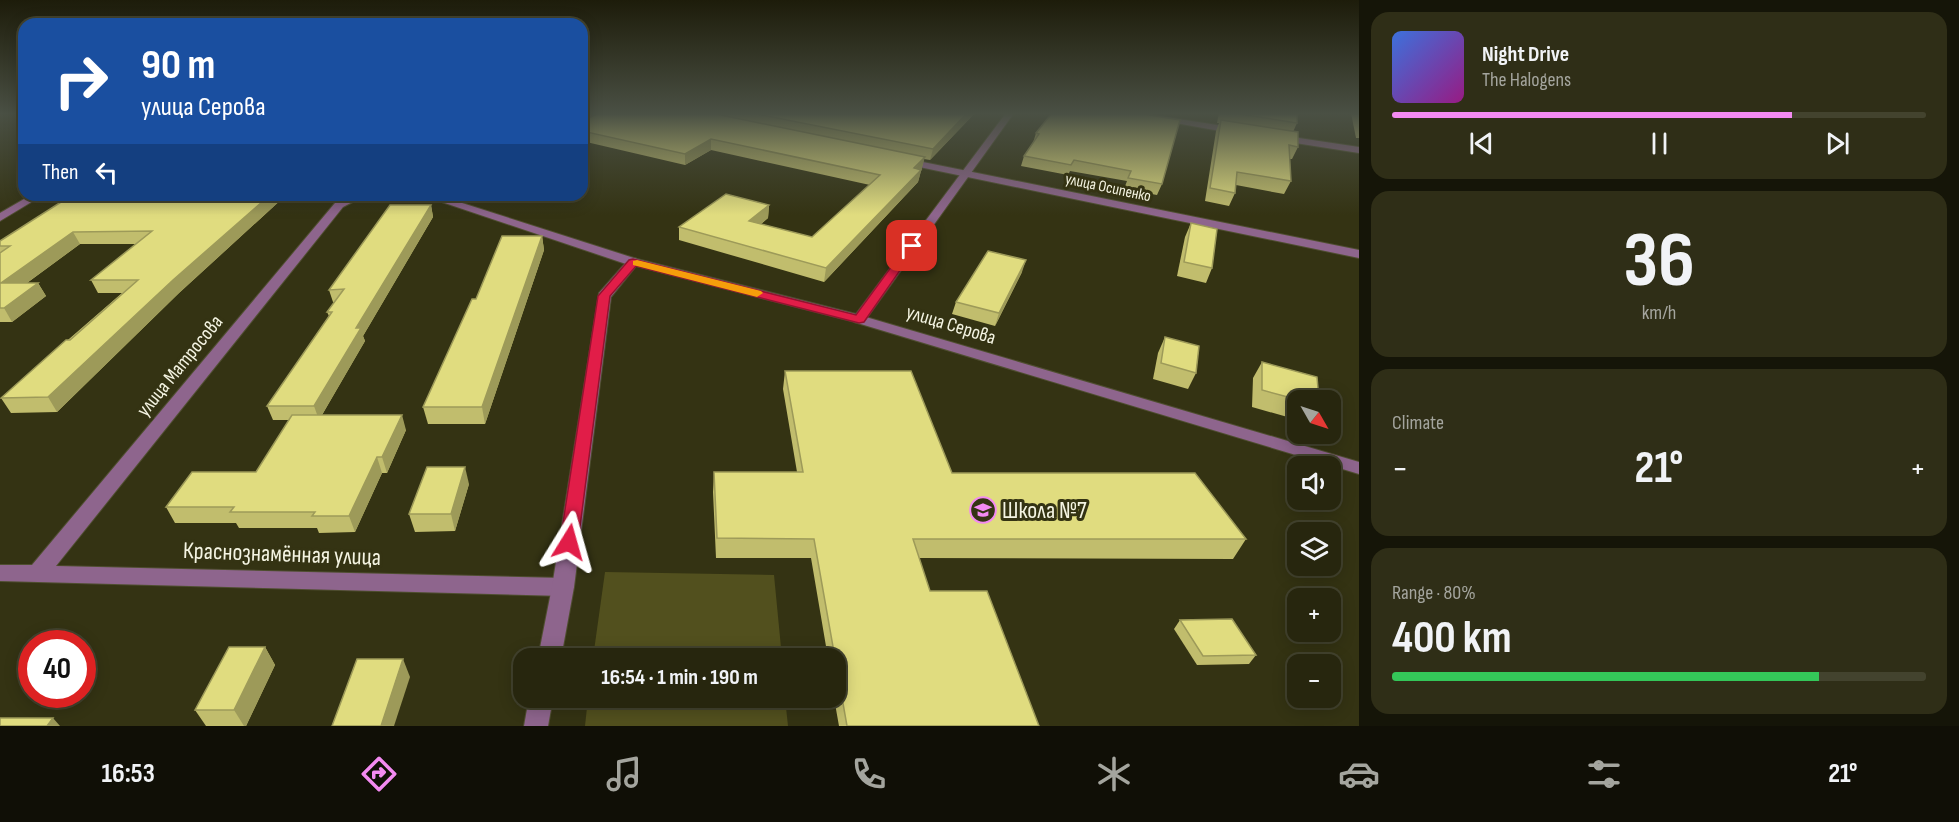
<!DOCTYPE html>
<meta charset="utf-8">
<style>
:root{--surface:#27260e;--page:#2f2e17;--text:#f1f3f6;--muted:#a4a59e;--line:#43432e;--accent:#f38af1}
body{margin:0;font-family:"Sofia Sans Condensed",sans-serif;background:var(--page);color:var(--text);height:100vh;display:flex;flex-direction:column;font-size:22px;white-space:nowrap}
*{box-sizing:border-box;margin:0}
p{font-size:20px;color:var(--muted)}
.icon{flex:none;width:33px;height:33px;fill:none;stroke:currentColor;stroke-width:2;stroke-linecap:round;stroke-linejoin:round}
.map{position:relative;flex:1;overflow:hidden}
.side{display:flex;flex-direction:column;gap:12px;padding:12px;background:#151508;width:600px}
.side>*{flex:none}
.hud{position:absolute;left:18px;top:18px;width:570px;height:183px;border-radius:18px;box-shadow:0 3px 15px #0003,0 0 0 2px var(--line);background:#1a4fa0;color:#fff;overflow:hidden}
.needle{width:39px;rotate:129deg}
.controls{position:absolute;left:1287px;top:390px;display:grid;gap:12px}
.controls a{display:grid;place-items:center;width:54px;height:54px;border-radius:12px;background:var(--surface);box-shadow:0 3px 15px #0003,0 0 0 2px var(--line);font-size:30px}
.speed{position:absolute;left:18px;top:630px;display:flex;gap:12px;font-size:30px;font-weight:700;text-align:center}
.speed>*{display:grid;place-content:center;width:78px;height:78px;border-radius:50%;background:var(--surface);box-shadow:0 3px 15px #0003,0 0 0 2px var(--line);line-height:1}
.speed .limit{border:9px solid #d22;background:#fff;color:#111}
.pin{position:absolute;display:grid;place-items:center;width:51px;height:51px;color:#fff;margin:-26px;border-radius:12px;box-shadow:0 3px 9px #0006}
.me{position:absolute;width:66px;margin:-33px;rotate:8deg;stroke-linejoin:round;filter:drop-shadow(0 0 4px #0008)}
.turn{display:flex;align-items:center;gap:21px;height:126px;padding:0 24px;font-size:27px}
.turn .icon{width:78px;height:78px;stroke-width:2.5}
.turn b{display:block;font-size:42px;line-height:51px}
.then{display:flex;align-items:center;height:57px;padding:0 24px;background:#0003;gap:12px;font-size:22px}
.big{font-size:45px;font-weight:700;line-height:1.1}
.side .card{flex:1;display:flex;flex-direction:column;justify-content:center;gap:9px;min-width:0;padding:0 21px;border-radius:18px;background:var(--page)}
.side .dial{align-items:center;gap:0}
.dial b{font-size:78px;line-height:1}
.song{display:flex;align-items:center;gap:18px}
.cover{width:72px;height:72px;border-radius:9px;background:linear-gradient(135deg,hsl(220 70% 55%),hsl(310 70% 35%))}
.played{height:6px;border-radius:3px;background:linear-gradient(90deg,var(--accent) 75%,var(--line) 75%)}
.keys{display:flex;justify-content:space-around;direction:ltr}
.heat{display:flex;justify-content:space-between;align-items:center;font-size:33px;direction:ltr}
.charge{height:9px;border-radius:4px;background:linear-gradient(90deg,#34c759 80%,var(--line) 0)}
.trip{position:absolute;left:513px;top:648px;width:333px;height:60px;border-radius:18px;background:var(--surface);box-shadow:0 3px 15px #0003,0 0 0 2px var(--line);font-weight:700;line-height:60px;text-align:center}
.dock{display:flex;height:96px;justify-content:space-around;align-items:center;background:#100f06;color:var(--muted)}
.dock .icon{width:42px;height:42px}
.dock .on{color:var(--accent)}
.dock b{font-size:27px;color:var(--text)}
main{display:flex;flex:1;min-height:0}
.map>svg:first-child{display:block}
.green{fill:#52501e}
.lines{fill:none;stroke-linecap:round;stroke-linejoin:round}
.minor-casing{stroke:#4f4e30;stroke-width:2}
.tertiary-casing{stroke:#4f4e30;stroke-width:2}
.minor{fill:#8e658d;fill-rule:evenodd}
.tertiary{fill:#8e658d;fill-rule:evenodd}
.wall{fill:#c1bd6d}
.shaded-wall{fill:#9d9a59}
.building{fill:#e0dc7f;stroke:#9d9a59;stroke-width:1.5}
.route{fill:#e11d48;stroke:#92132f;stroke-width:1.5}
.slow{fill:#f59e0b}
.labels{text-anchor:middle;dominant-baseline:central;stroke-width:6;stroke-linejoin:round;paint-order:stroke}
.far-street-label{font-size:16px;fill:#f4f4e2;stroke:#343313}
.street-label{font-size:20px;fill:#f4f4e2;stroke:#343313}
.near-poi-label{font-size:24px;fill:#f4f4e2;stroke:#343313;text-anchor:start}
.near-street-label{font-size:24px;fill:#f4f4e2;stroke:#343313}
</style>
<main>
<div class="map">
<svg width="1359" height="726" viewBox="0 0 1359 726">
<rect width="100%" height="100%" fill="#343313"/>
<g class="green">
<polygon points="605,572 774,575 782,658 593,658"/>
<polygon points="588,698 785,698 788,726 585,726"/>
</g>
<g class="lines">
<g class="minor-casing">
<g id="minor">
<polygon points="1119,113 1140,113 1237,128 1241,131 1237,134"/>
<polygon points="1279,135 1359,147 1359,153 1276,140 1275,138"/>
<polygon points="903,158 1359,250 1359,258 900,163 898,161"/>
<polygon points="31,195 43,195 0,221 0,213"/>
<polygon points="352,195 366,195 343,207 56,566 563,578 570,581 574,587 570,593 563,596 0,581 0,565 32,565 335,203"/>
<polygon points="421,195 437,195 637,259 639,262 637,265 629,265"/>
<polygon points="859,315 1359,462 1359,474 854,322 852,319 854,316"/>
</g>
</g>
<g class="tertiary-casing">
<g id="tertiary">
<polygon points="1006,113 1014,113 864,322 859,323 636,266 611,297 574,587 561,658 538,658 552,587 599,293 629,259 633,258 856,314"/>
<polygon points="529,698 553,698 548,726 524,726"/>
</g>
</g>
<use href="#minor" class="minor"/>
<use href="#tertiary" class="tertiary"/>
</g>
<g class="wall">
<polygon points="582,113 975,113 930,160 924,159 918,182 824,282 679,240 679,227 769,205 768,218 761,224 812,237 870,185 711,150 685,165 582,141"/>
<polygon points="1052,113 1162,184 1157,195 1124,189 1127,181 1070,171 1068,175 1021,166 1024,156 1033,143 1036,133"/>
<polygon points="1219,113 1297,113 1297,123 1293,132 1298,147 1292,159 1289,159 1291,181 1284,194 1236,185 1235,193 1229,206 1205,201 1216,131 1219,123 1217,123"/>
<polygon points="1351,113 1359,113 1359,138 1356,138"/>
<polygon points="72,195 284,195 284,197 179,293 57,412 11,413 1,398 122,293 98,293 91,280 136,244 80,244 27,283 38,283 46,296 12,322 0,322 0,241"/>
<polygon points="431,205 433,217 363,336 365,341 322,415 406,430 387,473 382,473 355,532 319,533 317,528 239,528 236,523 175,523 166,507 256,472 289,420 273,420 267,406 329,316 327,312 335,302 333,302 329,290"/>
<polygon points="1191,223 1212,268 1206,283 1177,276 1185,237"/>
<polygon points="542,236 544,250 485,424 428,424 423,407 476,299"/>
<polygon points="1022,272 995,326 952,314 956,302"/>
<polygon points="1165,337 1196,373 1188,389 1153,379 1158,353"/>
<polygon points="1262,362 1319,400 1298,400 1298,420 1252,407 1253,378"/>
<polygon points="785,371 952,473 1246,539 1233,559 919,558 930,591 1039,726 839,726 834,698 836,698 836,658 828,658 811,558 716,558 713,492 714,472 797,472 783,389"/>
<polygon points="469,484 455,531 415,532 409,514"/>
<polygon points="1180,620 1256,655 1249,664 1197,665 1174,629"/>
<polygon points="265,647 275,665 246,726 206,726 195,710"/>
</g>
<g class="shaded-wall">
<polygon points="967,113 975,113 930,160 933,149"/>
<polygon points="711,139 711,150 685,165 685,154"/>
<polygon points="925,157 918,182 824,282 826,268"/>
<polygon points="270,195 284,195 284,197 179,293 57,412 48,397 173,280"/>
<polygon points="431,205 433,217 363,336 365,341 319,420 314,406 356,328"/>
<polygon points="769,205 768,218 748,234 749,221"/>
<polygon points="73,232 80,244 9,296 1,283"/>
<polygon points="542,236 544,250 485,424 482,407"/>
<polygon points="1026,260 1022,272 995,326 999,313"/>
<polygon points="38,283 46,296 12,322 4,308"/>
<polygon points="402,415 406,430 387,473 382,457"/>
<polygon points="377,457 382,473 355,532 349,516"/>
<polygon points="465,467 469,484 455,531 451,514"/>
<polygon points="265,647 275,665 246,726 244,726 234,710"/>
<polygon points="403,659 410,677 394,726 381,726"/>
<polygon points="53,718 60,726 47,726"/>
</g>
<g class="building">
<polygon points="592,113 711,113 925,157 914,168 921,170 826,268 679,227 726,194 769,205 749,221 812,237 880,175 711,139 685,154 582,131 582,121 597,114"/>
<polygon points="752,113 967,113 933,149"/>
<polygon points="1052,113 1137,113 1180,120 1162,184 1128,178 1131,171 1074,160 1071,165 1024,156 1039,134 1036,133"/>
<polygon points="1233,113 1297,113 1297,123"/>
<polygon points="1221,120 1298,132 1298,147 1289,145 1291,181 1237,172 1235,193 1210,188"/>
<polygon points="72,195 270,195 173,280 48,397 1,398 66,340 70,340 138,280 91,280 152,231 73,232 1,283 38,283 4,308 0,308 0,253 10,246 0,246 0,241"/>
<polygon points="390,205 431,205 356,328 361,328 314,406 267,406 332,312 327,312 344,289 329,290"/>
<polygon points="1191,223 1217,229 1212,268 1184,262"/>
<polygon points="502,236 542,236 482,407 423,407 472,299 476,299"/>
<polygon points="988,251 1026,260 999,313 956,302"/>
<polygon points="1165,337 1199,346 1196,373 1161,363"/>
<polygon points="1262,362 1317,377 1319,400 1299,400 1262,390"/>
<polygon points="785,371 911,371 952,473 1195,473 1246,539 913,539 930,591 987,591 1039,726 847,726 814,539 717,538 714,472 803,472"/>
<polygon points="292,415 402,415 382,457 377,457 349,516 312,516 315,512 230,512 234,507 166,507 192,472 256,472"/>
<polygon points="427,467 465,467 451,514 409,514"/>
<polygon points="1232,619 1256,655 1203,656 1180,620"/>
<polygon points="229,647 265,647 234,710 195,710"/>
<polygon points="357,659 403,659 381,726 332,726"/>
<polygon points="0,718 53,718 47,726 0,726"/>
</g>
<linearGradient id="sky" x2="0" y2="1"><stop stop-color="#1d1c0a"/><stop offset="0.53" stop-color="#4a5044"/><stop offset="1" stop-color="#4a5044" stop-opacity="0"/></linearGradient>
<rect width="1359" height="215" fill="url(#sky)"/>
<polygon class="route" points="912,243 917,246 864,322 859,323 636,266 610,296 578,542 576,547 569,549 563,547 560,542 598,296 629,260 633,259 856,315 908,244"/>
<polygon class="slow" points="637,260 761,291 763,293 757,297 633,265 633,261"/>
<defs>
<g id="school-ring" transform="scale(1.35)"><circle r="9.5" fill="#343313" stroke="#f38af1" stroke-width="1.5"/><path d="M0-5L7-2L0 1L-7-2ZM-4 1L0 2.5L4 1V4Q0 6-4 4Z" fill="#f38af1"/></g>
</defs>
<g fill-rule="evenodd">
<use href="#school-ring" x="983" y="510"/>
</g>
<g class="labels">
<g class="far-street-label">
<text transform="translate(1108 188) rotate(12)">улица Осипенко</text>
</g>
<g class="street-label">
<text transform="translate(951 325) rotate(17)">улица Серова</text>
<text transform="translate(180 366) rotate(-51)">улица Матросова</text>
</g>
<g class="near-poi-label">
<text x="1002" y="510">Школа №7</text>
</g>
<g class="near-street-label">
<text transform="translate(282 554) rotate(2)">Краснознамённая улица</text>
</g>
</g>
</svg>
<div class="controls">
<a><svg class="needle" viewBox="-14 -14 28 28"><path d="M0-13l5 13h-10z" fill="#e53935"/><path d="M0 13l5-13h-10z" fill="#a4a59e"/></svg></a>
<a><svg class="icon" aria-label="sound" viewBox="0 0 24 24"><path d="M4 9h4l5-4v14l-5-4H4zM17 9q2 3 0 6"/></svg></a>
<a><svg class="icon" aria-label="layers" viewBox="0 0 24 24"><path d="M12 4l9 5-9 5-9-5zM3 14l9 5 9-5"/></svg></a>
<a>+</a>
<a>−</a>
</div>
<div class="speed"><div class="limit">40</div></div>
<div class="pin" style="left:912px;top:246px;background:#d93025"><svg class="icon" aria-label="arrive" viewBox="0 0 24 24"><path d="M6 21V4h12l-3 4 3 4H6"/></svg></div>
<svg class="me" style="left:569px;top:542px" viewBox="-20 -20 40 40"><path d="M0-17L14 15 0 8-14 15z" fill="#e11d48" stroke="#fff" stroke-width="4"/></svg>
<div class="trip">16:54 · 1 min · 190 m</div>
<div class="hud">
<div class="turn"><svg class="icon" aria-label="right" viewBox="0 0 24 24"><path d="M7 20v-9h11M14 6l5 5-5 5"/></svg><div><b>90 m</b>улица Серова</div></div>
<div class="then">Then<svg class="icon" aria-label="left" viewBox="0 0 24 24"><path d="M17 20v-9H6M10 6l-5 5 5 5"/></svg></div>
</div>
</div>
<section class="side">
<div class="card">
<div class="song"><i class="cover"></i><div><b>Night Drive</b><p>The Halogens</p></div></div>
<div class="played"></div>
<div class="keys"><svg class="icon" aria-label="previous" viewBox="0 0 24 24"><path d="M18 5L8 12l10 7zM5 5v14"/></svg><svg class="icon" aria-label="pause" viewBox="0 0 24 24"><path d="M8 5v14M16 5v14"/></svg><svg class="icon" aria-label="next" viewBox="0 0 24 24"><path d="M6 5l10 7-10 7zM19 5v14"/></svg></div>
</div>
<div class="card dial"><b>36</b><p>km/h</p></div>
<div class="card"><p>Climate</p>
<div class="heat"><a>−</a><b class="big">21°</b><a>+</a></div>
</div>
<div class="card"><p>Range · 80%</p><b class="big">400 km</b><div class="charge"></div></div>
</section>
</main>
<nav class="dock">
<b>16:53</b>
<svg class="icon on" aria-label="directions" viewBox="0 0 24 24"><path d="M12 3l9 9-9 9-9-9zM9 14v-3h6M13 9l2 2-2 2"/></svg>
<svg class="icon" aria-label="music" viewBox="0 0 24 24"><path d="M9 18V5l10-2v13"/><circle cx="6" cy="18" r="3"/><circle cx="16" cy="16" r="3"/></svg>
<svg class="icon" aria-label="phone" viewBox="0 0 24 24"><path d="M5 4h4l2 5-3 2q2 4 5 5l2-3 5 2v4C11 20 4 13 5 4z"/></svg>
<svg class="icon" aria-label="climate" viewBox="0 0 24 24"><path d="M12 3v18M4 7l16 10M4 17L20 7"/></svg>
<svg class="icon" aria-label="car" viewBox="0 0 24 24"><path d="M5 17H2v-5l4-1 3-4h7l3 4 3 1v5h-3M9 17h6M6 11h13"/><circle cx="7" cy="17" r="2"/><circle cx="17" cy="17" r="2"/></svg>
<svg class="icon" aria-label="filters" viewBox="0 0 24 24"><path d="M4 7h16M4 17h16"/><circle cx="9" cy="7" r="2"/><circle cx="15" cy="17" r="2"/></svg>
<b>21°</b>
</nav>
